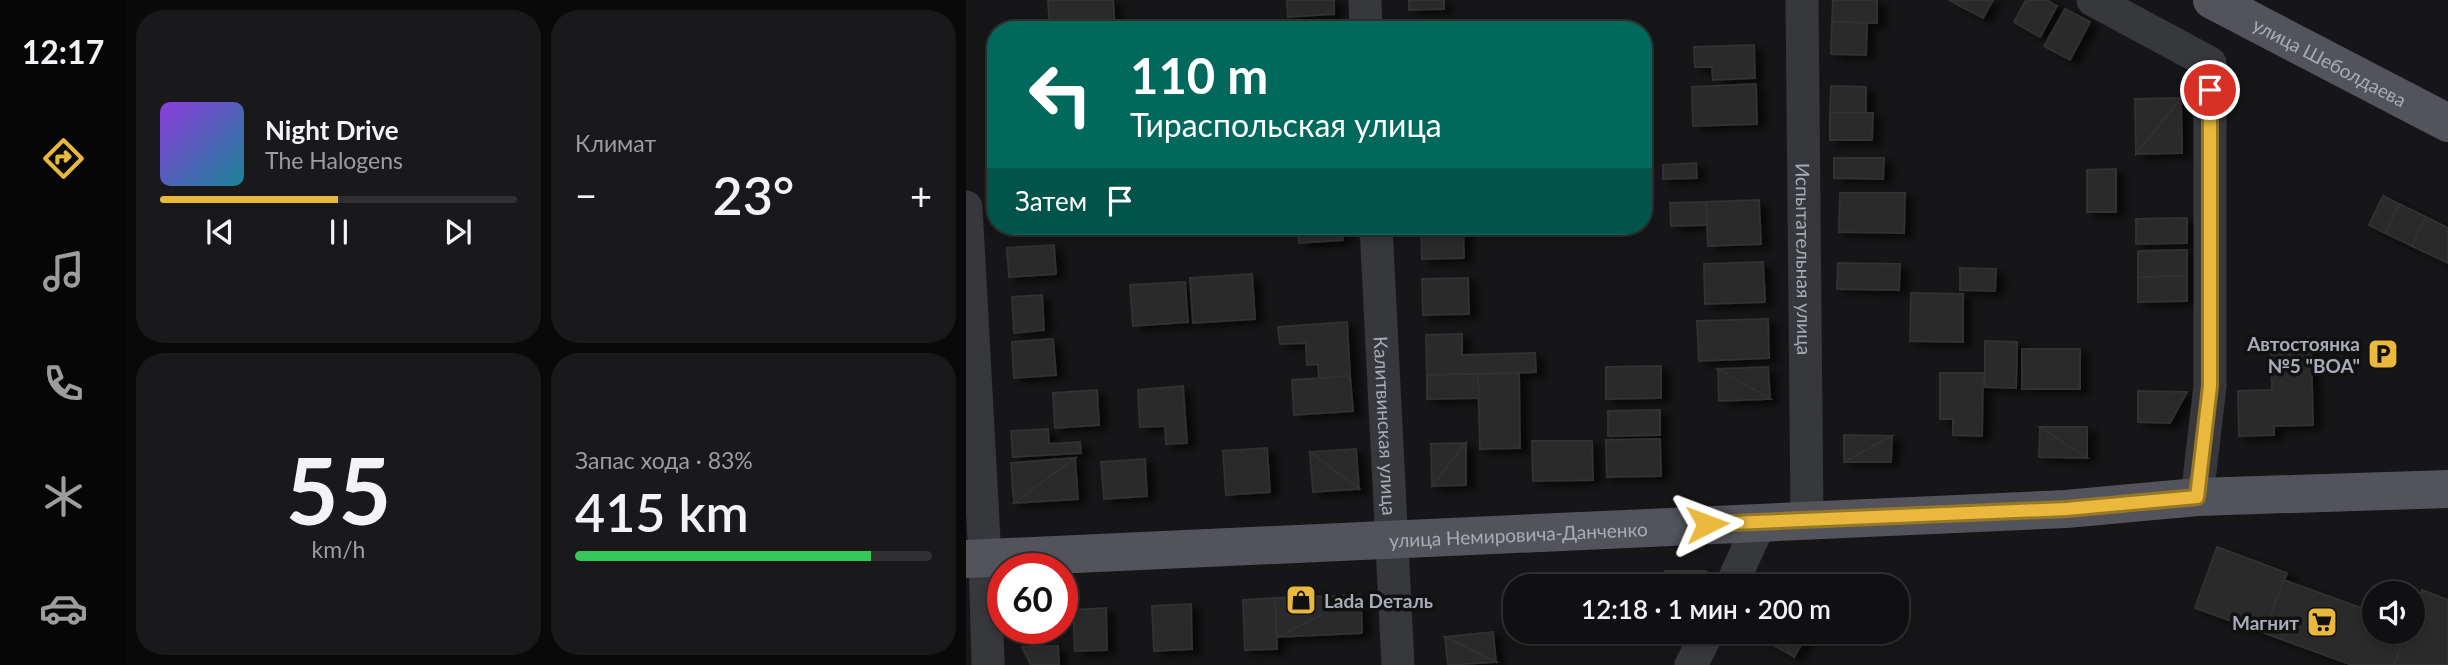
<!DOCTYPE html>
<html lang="ru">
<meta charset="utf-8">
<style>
:root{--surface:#101012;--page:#19191b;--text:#f1f3f6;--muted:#9c9d9f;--line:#303032;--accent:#e9b83c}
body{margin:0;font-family:Lato,sans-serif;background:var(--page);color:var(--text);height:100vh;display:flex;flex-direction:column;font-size:26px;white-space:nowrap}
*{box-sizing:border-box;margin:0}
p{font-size:23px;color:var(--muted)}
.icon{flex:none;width:38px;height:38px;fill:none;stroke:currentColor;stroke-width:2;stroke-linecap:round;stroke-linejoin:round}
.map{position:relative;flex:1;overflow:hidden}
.side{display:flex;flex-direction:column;gap:10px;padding:10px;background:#09090a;width:840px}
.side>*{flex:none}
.banner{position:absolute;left:21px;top:21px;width:665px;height:214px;border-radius:28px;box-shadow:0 4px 10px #0003,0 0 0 2px var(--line);background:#00695c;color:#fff;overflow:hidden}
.buttons{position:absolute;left:1396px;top:581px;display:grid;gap:14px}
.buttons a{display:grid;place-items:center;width:63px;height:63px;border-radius:50%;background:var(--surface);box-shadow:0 4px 10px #0003,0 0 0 2px var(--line);font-size:35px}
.speed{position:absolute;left:21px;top:553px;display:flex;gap:14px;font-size:35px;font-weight:700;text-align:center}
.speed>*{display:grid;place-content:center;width:91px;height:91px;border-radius:50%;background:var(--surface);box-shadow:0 4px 10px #0003,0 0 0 2px var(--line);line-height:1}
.speed .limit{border:10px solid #d22;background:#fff;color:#111}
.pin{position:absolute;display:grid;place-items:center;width:60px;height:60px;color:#fff;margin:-30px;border:4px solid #fff;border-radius:50%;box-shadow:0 2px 7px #0007}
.me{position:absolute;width:77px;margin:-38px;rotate:87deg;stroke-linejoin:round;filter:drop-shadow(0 0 5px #0008)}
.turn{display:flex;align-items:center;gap:24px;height:147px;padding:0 28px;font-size:32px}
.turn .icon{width:91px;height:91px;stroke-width:2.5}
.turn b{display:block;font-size:49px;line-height:60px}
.then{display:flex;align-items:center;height:66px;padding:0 28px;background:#0003;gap:14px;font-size:26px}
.big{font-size:52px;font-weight:600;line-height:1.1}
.side .widget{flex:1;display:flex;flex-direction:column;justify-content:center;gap:10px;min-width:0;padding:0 24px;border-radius:28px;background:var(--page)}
.side .dial{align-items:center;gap:0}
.dial b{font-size:91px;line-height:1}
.song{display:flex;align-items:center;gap:21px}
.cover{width:84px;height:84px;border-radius:10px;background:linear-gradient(135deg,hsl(270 70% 55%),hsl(190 70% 35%))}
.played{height:7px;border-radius:4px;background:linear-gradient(90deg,var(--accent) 50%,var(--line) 50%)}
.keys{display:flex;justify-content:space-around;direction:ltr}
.heat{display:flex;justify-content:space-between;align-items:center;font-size:38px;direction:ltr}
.charge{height:10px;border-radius:5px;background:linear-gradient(90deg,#34c759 83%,var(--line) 0)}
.side .tiles{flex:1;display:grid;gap:10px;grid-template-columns:repeat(2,1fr)}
.trip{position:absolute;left:537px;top:574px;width:406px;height:70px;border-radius:28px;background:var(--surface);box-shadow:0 4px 10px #0003,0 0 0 2px var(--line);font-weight:600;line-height:70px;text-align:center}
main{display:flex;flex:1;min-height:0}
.menu{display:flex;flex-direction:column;width:126px;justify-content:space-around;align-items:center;background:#060607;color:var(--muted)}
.menu .icon{width:49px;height:49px}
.menu .on{color:var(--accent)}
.menu b{font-size:32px;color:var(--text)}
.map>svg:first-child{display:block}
.building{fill:#29292b;stroke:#303033;stroke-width:2;filter:url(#shadow)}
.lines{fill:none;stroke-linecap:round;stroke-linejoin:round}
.street{stroke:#37383c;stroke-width:33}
.primary{stroke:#53545b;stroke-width:38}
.route-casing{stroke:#977827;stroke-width:18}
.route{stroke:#e9b83c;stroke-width:12}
.labels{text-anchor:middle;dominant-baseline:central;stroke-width:7;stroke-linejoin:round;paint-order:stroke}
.street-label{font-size:19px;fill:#a8acb7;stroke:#111112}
.poi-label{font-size:19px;font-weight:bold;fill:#a8acb7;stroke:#111112;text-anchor:end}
</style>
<main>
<nav class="menu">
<b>12:17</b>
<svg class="icon on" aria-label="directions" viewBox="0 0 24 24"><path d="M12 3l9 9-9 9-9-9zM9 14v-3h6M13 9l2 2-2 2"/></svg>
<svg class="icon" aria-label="music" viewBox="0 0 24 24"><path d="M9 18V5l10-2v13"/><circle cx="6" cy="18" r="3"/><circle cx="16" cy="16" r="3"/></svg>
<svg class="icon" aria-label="phone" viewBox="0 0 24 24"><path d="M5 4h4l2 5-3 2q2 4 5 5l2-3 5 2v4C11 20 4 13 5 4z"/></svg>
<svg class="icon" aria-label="climate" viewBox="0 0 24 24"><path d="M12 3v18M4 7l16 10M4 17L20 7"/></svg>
<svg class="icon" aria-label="car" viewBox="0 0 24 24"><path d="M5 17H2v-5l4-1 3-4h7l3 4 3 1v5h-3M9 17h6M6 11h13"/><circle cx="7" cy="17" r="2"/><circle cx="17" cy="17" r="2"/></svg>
</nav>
<section class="side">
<div class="tiles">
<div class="widget">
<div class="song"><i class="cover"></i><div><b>Night Drive</b><p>The Halogens</p></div></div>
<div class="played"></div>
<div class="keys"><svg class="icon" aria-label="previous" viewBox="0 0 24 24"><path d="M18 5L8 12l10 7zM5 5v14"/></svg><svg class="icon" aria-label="pause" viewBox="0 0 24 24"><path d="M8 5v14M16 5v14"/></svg><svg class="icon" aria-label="next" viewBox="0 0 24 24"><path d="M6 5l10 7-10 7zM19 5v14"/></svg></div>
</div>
<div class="widget"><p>Климат</p>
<div class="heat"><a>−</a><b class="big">23°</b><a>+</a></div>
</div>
<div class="widget dial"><b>55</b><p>km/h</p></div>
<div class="widget"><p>Запас хода · 83%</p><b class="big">415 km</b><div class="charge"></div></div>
</div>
</section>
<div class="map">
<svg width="1482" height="665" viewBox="0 0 1482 665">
<defs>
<filter id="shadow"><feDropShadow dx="8" dy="4.5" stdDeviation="3.5" flood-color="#0009"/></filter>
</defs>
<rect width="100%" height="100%" fill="#161618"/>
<g class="building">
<polygon points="82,0 147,0 149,30 84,30"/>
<polygon points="321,0 368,0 368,14 322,17"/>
<polygon points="443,0 478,0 478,9 443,10"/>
<polygon points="867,0 911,0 911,23 866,22"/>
<polygon points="983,0 1027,0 1017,18"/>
<polygon points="1060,0 1080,0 1091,6 1074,37 1048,22"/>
<polygon points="1099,9 1124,22 1104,60 1078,46"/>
<polygon points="866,22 901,23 900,55 865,54"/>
<polygon points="788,45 789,78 747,80 746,67 729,67 728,47"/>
<polygon points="790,84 791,124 727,126 726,87"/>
<polygon points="865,86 900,87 900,113 864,113"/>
<polygon points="1215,98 1216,153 1170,154"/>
<polygon points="1215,98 1170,154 1169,99"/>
<polygon points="864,113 907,113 906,140 864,140"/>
<polygon points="868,158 918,158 917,179 868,178"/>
<polygon points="730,163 731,178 697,179 697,165"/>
<polygon points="1150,169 1150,212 1121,212 1121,170"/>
<polygon points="874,193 939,193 938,233 873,232"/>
<polygon points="1417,196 1433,204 1419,233 1403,225"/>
<polygon points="793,200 795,244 742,246 740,202"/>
<polygon points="740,202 741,225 705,226 704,203"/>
<polygon points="1433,204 1460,217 1446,246 1419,233"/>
<polygon points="1460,217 1482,228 1482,263 1446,246"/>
<polygon points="1221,218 1221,243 1170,244 1170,219"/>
<polygon points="332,226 376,226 377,240 333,243"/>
<polygon points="455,226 497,226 498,258 456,259"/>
<polygon points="88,245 90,274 43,277 41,248"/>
<polygon points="1221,250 1221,276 1172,277 1172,251"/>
<polygon points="797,262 799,302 739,304 738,264"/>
<polygon points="872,263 934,264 933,290 871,289"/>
<polygon points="994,268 1030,269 1029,291 994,290"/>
<polygon points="286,274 289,319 227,323 224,278"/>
<polygon points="1221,276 1221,301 1172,302 1172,277"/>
<polygon points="502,278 503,314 457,315 456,279"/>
<polygon points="219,282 222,322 167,326 164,285"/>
<polygon points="945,293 997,294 997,342 944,341"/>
<polygon points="76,295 78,330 48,333 46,297"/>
<polygon points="802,319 803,358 733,361 731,321"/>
<polygon points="381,322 384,376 353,378 352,364 341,365 340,343 314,344 312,327"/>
<polygon points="496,334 496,355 569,353 570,372 461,375 460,335"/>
<polygon points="87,339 90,375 48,378 46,342"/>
<polygon points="1019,341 1051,342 1050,388 1019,387"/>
<polygon points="1345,345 1347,425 1308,426 1308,435 1273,436 1272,391 1306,390 1305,346"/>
<rect x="1056" y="349" width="58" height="40"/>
<polygon points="695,366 695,398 640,399 640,367"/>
<polygon points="802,367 804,399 752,369"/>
<polygon points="752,369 804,399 753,401"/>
<polygon points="553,373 554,448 514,449 512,374"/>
<polygon points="974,373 1017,373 1016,436 987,435 987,419 974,419"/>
<polygon points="512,374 513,398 461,399 461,375"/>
<polygon points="384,376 387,411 328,415 326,380"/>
<polygon points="217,386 221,443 200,444 199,426 174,427 172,390"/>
<polygon points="131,390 133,425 89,428 87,393"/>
<polygon points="1172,391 1221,392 1204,423 1172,422"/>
<polygon points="694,410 694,435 642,436 642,411"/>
<polygon points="1074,427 1121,427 1121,458"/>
<polygon points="1074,427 1121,458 1073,457"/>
<polygon points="82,429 83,444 114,442 115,453 47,457 45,431"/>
<polygon points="878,435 926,436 878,462"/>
<polygon points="926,436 925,462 878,462"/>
<polygon points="694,439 695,476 641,477 640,440"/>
<polygon points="566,441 626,441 627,480 567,481"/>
<polygon points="500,443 466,486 465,444"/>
<polygon points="500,443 500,485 466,486"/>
<polygon points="301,448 304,492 260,495 257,451"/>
<polygon points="390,449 393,489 344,452"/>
<polygon points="344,452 393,489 347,492"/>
<polygon points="109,458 48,503 45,463"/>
<polygon points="109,458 112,499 48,503"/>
<polygon points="179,459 181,496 138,499 135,462"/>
<polygon points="1251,547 1321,573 1298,633 1229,608"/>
<polygon points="699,571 739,571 745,574 741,586 699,586"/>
<polygon points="1318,580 1409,613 1409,632 1440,632 1428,665 1386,665 1298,633"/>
<polygon points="1456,590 1482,600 1482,665 1428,665 1440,632 1447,632 1447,613"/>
<polygon points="395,595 396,633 311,637"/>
<polygon points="395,595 311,637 309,598"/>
<polygon points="309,598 311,649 279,650 277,600"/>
<polygon points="225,604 226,649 188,651 186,606"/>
<polygon points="140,608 141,650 109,651 107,610"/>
<polygon points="527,632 530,662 479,637"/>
<polygon points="785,632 808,632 828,657"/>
<polygon points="808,632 839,632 842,633 828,657"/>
<polygon points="479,637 530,662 482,665"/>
<polygon points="92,646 93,665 65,665 56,647"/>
</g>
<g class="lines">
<g class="street">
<polyline points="399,0 400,30"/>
<path id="s1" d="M836,0L841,519"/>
<polyline points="1127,0 1244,63 1244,386 1231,497"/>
<polyline points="0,207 19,558 22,665"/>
<path id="s2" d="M410,226L432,665"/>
<polyline points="765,586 794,522"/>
<polyline points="725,665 742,632"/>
</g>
<g class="primary">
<path id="s3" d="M1246,0L1482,123"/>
<path id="s4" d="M0,559L1100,509L1231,497L1482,489"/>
</g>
</g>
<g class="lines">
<g class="route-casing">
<polyline id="route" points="741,524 1100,509 1231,497 1244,386 1244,90"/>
</g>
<use href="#route" class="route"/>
</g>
<defs>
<g id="parking-square" transform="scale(1.575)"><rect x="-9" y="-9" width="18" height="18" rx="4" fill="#e9b83c" stroke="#111112"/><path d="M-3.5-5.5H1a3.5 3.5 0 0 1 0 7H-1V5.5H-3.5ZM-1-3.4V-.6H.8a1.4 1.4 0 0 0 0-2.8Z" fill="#111"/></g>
<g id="shop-square" transform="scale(1.575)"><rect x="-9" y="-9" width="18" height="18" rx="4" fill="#e9b83c" stroke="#111112"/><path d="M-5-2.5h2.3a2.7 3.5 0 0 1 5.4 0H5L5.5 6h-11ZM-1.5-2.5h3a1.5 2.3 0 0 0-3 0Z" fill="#111"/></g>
<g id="supermarket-square" transform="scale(1.575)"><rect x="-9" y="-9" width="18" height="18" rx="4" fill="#e9b83c" stroke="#111112"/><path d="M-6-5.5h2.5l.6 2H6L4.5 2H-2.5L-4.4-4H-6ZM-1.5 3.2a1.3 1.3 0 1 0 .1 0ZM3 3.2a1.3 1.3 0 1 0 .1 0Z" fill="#111"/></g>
</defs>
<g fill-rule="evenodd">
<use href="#parking-square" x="1417" y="354"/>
<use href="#shop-square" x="335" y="600"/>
<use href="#supermarket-square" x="1356" y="622"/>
</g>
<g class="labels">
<g class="street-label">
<text stroke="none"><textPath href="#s3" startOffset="133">улица Шеболдаева</textPath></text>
<text stroke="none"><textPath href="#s1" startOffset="259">Испытательная улица</textPath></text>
<text stroke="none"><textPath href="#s2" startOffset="200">Калитвинская улица</textPath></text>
<text stroke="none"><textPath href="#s4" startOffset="553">улица Немировича-Данченко</textPath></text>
</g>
<g class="poi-label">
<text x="1394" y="343">Автостоянка<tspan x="1394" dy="22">№5 "ВОА"</tspan></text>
<text x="358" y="600" text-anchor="start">Lada Dеталь</text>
<text x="1333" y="622">Магнит</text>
</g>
</g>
</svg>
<div class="buttons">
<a><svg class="icon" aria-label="sound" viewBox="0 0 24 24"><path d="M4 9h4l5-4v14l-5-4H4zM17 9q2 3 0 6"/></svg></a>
</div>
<div class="speed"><div class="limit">60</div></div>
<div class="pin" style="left:1244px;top:90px;background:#d93025"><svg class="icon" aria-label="arrive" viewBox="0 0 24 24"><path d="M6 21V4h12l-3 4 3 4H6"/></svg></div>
<svg class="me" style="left:741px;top:524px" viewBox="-20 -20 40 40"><path d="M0-17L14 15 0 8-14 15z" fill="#e9b83c" stroke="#fff" stroke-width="4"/></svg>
<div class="trip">12:18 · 1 мин · 200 m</div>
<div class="banner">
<div class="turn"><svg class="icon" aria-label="left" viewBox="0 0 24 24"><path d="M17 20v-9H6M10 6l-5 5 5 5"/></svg><div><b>110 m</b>Тираспольская улица</div></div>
<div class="then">Затем<svg class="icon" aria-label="arrive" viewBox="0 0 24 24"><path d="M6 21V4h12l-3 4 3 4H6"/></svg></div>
</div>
</div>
</main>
